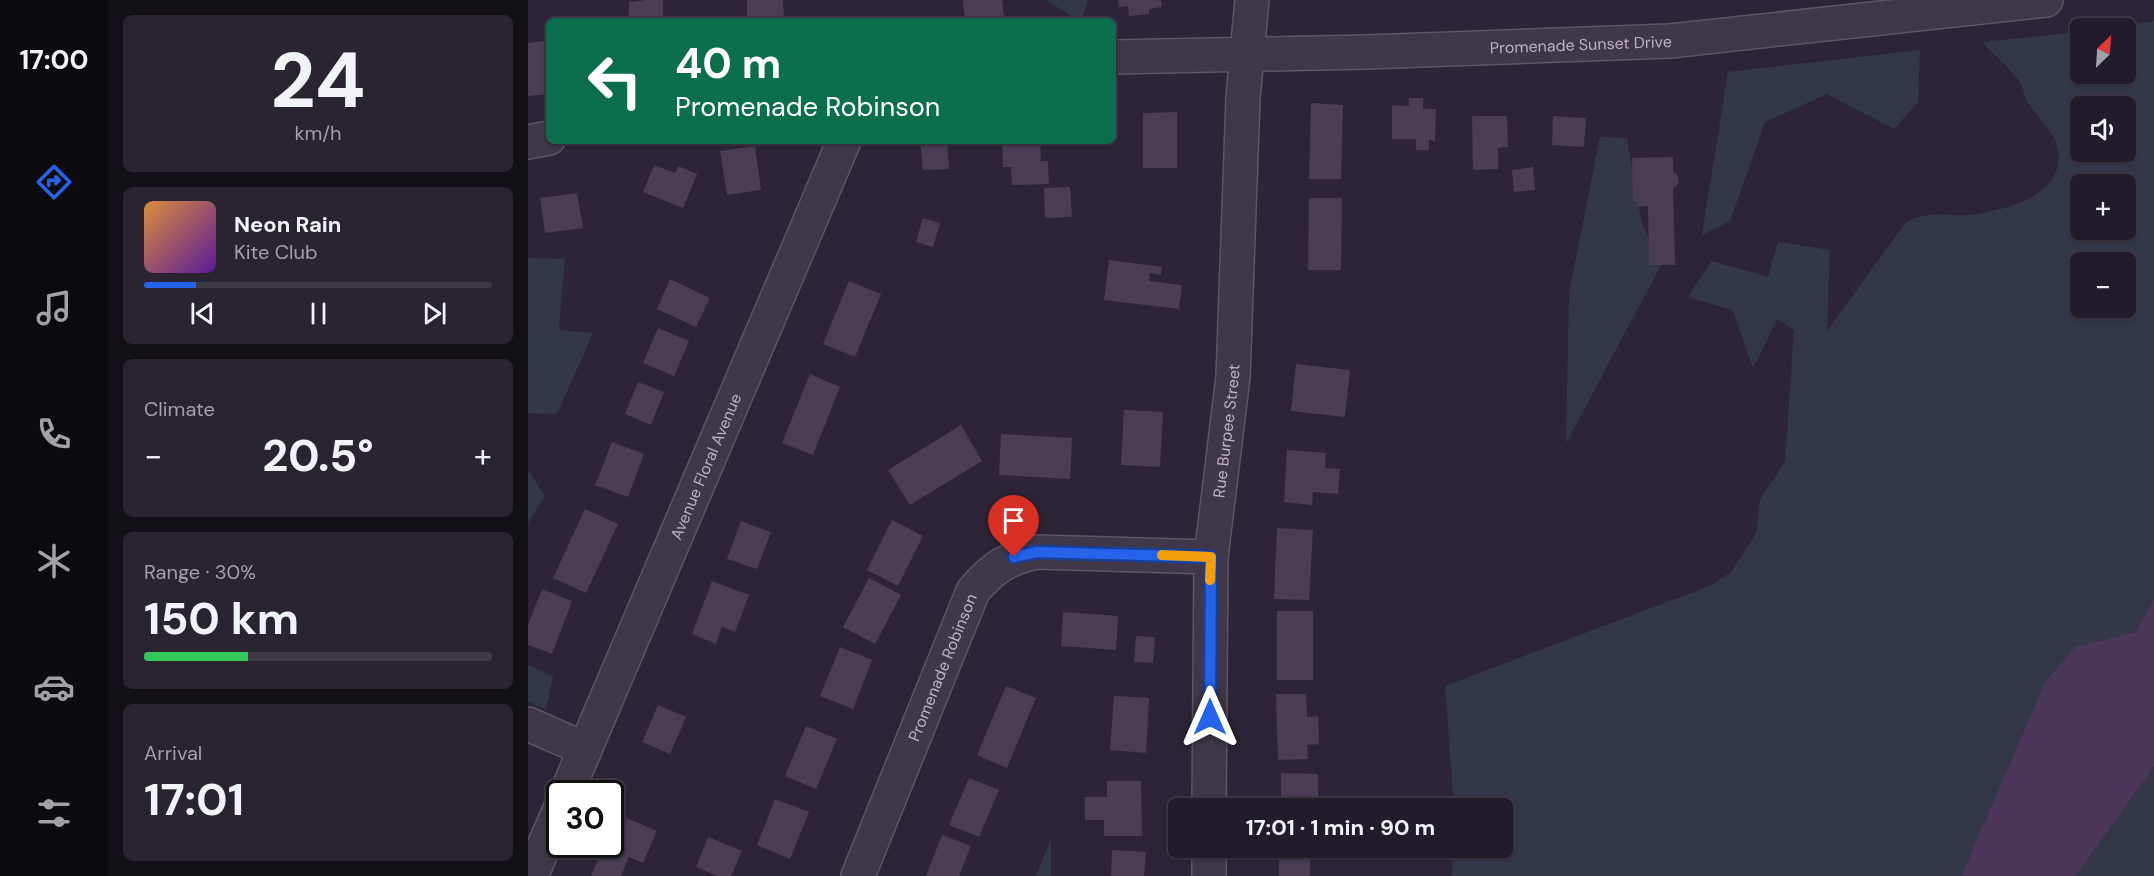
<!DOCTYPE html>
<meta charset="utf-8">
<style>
:root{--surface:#221b29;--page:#2a2431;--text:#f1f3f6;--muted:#a2a1a8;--line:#3f3946;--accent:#2563eb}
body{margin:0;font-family:"DM Sans",sans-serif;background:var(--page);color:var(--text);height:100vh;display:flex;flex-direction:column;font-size:22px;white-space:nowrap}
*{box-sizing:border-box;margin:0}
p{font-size:20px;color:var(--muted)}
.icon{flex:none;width:33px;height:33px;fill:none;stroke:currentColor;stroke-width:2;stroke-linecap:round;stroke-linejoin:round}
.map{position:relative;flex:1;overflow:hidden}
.details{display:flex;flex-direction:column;gap:15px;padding:15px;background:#130f17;width:420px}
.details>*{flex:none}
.banner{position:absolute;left:18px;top:18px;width:570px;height:126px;border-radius:9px;box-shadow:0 2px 4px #0004,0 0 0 2px var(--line);background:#0b6e4f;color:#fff;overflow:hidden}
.needle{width:39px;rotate:25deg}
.controls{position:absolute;left:1542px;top:18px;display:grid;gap:12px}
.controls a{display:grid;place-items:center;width:66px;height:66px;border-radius:9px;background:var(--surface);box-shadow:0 2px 4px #0004,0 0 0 2px var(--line);font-size:30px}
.speed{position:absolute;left:18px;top:780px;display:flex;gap:12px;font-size:30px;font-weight:700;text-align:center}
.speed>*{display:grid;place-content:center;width:78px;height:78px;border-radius:50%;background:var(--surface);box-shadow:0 2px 4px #0004,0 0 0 2px var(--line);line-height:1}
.speed .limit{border:3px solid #111;border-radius:9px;background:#fff;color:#111}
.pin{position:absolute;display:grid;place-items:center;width:51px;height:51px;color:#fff;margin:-62px -26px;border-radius:50% 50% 50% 0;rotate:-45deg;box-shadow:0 0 6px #0007}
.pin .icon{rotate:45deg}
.me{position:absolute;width:66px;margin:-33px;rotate:0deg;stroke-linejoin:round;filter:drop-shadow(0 0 4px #0008)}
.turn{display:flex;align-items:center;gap:21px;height:126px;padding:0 30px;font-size:27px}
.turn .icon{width:78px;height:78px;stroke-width:2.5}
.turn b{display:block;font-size:42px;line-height:51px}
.big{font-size:45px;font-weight:700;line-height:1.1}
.details .widget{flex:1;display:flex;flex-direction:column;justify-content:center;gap:9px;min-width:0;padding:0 21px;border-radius:9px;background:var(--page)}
.details .dial{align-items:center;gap:0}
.dial b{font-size:78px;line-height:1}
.song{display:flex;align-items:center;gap:18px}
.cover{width:72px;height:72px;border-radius:9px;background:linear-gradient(135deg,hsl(30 70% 55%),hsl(270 70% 35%))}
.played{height:6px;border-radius:3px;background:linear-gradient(90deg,var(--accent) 15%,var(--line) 15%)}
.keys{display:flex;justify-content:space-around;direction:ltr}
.heat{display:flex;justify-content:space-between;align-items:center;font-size:33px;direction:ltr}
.charge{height:9px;border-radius:4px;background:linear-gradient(90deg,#34c759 30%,var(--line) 0)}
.trip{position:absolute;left:640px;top:798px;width:345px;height:60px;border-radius:9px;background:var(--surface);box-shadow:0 2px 4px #0004,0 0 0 2px var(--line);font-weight:700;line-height:60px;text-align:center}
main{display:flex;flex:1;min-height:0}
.tabs{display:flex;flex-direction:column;width:108px;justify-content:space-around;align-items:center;background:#0e0b10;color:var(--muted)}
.tabs .icon{width:42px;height:42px}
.tabs .current{color:var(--accent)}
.tabs b{font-size:27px;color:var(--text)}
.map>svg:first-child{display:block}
.green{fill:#333848;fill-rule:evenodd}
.water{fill:#4a375a}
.building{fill:#4a3d54}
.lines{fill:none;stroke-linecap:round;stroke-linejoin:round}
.minor-casing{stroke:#5e5565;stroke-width:36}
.minor{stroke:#403748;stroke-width:33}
.route-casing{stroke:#184099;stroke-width:15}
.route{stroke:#2563eb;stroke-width:10}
.slow{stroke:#f59e0b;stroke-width:10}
.labels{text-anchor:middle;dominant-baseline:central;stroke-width:4.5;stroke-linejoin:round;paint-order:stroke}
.street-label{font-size:16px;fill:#bcb2c4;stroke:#251c2c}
</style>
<main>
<nav class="tabs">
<b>17:00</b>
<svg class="icon current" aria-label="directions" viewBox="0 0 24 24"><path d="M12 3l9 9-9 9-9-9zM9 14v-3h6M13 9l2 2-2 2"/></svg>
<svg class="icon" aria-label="music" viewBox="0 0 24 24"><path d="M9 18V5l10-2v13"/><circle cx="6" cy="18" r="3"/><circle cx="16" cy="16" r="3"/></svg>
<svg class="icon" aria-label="phone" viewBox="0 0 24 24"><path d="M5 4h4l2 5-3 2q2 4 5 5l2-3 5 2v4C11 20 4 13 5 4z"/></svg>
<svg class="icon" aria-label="climate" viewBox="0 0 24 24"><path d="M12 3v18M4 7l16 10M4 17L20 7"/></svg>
<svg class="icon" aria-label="car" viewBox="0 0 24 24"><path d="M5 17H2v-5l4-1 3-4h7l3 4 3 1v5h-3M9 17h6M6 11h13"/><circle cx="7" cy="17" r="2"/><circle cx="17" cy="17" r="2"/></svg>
<svg class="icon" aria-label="filters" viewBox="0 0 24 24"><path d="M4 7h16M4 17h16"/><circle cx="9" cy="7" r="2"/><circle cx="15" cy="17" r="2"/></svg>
</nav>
<section class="details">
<div class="widget dial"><b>24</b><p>km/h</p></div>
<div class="widget">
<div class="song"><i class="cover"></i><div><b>Neon Rain</b><p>Kite Club</p></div></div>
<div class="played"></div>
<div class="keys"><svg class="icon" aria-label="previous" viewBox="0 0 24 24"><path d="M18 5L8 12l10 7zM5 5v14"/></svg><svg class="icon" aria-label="pause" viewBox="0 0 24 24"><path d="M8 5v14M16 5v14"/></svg><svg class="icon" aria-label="next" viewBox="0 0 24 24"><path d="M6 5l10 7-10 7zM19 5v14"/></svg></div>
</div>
<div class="widget"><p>Climate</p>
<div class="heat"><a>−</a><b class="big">20.5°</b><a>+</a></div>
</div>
<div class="widget"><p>Range · 30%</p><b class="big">150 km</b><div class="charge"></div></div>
<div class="widget"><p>Arrival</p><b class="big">17:01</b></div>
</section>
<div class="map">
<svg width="1626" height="876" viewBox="0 0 1626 876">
<rect width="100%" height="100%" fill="#2e2437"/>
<g class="green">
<polygon points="518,0 560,0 553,21 551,21"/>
<path d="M1626,21V599L1607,632L1547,647L1517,682L1433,876H924L925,848H975V808H926L917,686L1184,585L1203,572L1228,534L1232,499L1257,462L1266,330L1249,319L1225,368L1205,310L1160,297L1184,261L1240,277L1250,242L1302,250L1299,331L1378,222C1407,208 1420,219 1450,214C1483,208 1537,194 1530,150C1527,132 1510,118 1500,103C1496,97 1496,88 1492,82C1482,68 1466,55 1454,42L1552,32V74H1598V28H1582ZM1552,106H1598V152H1552ZM1552,184H1598V230H1552ZM1552,262H1598V308H1552Z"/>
<polygon points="1392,50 1390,102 1366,129 1299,94 1237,122 1202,221 1174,235 1200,72"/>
<polygon points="1072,137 1099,138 1113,220 1132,267 1038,443 1041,293"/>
<polygon points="0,258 37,259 31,330 65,333 29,414 0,413"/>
<polygon points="0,470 17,496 0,523"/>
<polygon points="0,665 25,676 18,710 0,701"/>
<polygon points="1626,767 1626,876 1548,876"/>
<polygon points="523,838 523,876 508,876"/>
</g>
<polygon class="water" points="1626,599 1626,767 1548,876 1433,876 1517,682 1547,647 1607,632"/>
<g class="building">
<polygon points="118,0 135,0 135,21 101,21 101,2"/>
<polygon points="219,0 255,0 256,21 219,21"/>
<polygon points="435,0 474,0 476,17 437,21"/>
<polygon points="590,0 633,0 634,7 621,9 621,14 601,16 600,6 591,7"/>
<polygon points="16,41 21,94 0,96 0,43"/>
<polygon points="881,98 895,98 895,109 908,109 907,141 901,140 901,150 888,150 888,139 864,139 864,105 881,106"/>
<polygon points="783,103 815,105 813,179 781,179"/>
<polygon points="649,112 649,168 615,168 615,113"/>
<polygon points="944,116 979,116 980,147 970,148 970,169 945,170"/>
<polygon points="1025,116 1058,118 1056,147 1024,145"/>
<polygon points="392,141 419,141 421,169 395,170"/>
<polygon points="474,141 512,141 513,161 520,161 521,184 484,185 483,167 475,167"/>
<polygon points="227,146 233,190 199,195 192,151"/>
<polygon points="1145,157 1145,172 1150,176 1151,183 1145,188 1147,265 1121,265 1120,206 1109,207 1108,201 1105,201 1104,158"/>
<polygon points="126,165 147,173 150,166 169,174 155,208 115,192"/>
<polygon points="1005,167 1007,190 986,192 984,170"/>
<polygon points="542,187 544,217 517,218 516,188"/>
<polygon points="49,193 55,228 17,233 12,198"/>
<polygon points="781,198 814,198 813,270 780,270"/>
<polygon points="395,218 412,223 405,247 388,242"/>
<polygon points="581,260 634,267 633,275 622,273 621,281 654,285 651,309 576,300"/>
<polygon points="142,279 182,298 168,327 129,309"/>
<polygon points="321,281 353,294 327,357 295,344"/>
<polygon points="130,328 161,341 146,376 115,363"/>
<polygon points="768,364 822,370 817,417 763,411"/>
<polygon points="282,374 312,387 285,455 254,443"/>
<polygon points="110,382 136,392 123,425 97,414"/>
<polygon points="596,410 635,412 632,467 593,465"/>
<polygon points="433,425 454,461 382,505 360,470"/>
<polygon points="473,434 544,438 542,479 471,475"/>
<polygon points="84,442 116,454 100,497 67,485"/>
<polygon points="759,450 798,453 797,468 812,469 810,494 785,492 784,505 756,502"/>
<polygon points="57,509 90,524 58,593 25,578"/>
<polygon points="364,520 395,536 370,586 339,570"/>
<polygon points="213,521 243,532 229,569 199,559"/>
<polygon points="749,528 785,530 781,600 746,599"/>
<polygon points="341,578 373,595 347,644 315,627"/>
<polygon points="184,581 221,595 207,632 194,627 188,644 164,634"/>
<polygon points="14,589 44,601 24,654 0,645 0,625"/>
<rect x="749" y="611" width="36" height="69"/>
<polygon points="535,612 590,616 588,650 533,646"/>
<polygon points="608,636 627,637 625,663 606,662"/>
<polygon points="312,647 344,660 325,709 292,696"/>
<polygon points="478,686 508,698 479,768 449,755"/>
<polygon points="748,694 778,694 779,717 790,716 791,744 779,745 780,759 750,760"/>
<polygon points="586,696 621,698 618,753 582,750"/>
<polygon points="130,705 158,717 142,754 114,742"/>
<polygon points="278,726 309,739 288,789 257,776"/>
<polygon points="753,773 790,774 790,808 753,808"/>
<polygon points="441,778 471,790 451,837 421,825"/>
<polygon points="579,781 613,781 614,836 576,836 576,820 557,820 557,797 579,797"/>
<polygon points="247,799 281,812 262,859 229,845"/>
<polygon points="96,817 129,831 115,863 101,857 93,876 63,876 72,855 78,858"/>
<polygon points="414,835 443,846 431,876 398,876"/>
<polygon points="180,837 214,851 203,876 189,876 168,867"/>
<polygon points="584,850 618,852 616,876 583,876"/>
<rect x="751" y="853" width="31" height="23"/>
</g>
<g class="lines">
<g class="minor-casing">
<g id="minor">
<path id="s1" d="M585,57L838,52L1142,41L1518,0"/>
<polyline points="0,142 21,138"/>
<polyline points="0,724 57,749"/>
<path id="s2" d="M38,794L316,141"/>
<path id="s3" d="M681,808L683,557L705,377L715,98L724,0"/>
<polyline points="3,876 32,809"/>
<path id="s4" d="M330,876L445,591C466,567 478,559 509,552L683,557"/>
<polyline points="681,876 681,848"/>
</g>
</g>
<use href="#minor" class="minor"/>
</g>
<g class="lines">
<g class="route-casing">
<polyline id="route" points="486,557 509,552 683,557 682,717"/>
</g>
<use href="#route" class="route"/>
<polyline class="slow" points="634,555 683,557 682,580"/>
</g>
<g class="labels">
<g class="street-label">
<text stroke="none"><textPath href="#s1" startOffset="468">Promenade Sunset Drive</textPath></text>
<text stroke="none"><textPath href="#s3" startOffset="378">Rue Burpee Street</textPath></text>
<text stroke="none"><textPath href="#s2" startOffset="356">Avenue Floral Avenue</textPath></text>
<text stroke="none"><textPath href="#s4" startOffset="225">Promenade Robinson</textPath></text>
</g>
</g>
</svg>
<div class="controls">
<a><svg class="needle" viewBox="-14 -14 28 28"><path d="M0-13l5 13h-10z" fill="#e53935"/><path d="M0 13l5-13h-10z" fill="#a2a1a8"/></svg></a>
<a><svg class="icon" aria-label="sound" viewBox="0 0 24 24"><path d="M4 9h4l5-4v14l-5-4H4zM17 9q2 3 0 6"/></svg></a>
<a>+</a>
<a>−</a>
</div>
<div class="speed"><div class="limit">30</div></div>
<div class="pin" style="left:486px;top:557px;background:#d93025"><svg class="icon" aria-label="arrive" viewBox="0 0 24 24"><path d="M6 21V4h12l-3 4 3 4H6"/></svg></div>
<svg class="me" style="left:682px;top:717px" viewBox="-20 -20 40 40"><path d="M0-17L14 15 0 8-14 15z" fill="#2563eb" stroke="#fff" stroke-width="4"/></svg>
<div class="trip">17:01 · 1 min · 90 m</div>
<div class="banner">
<div class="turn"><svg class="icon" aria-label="left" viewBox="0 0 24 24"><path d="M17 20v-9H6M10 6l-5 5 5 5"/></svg><div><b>40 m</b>Promenade Robinson</div></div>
</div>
</div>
</main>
